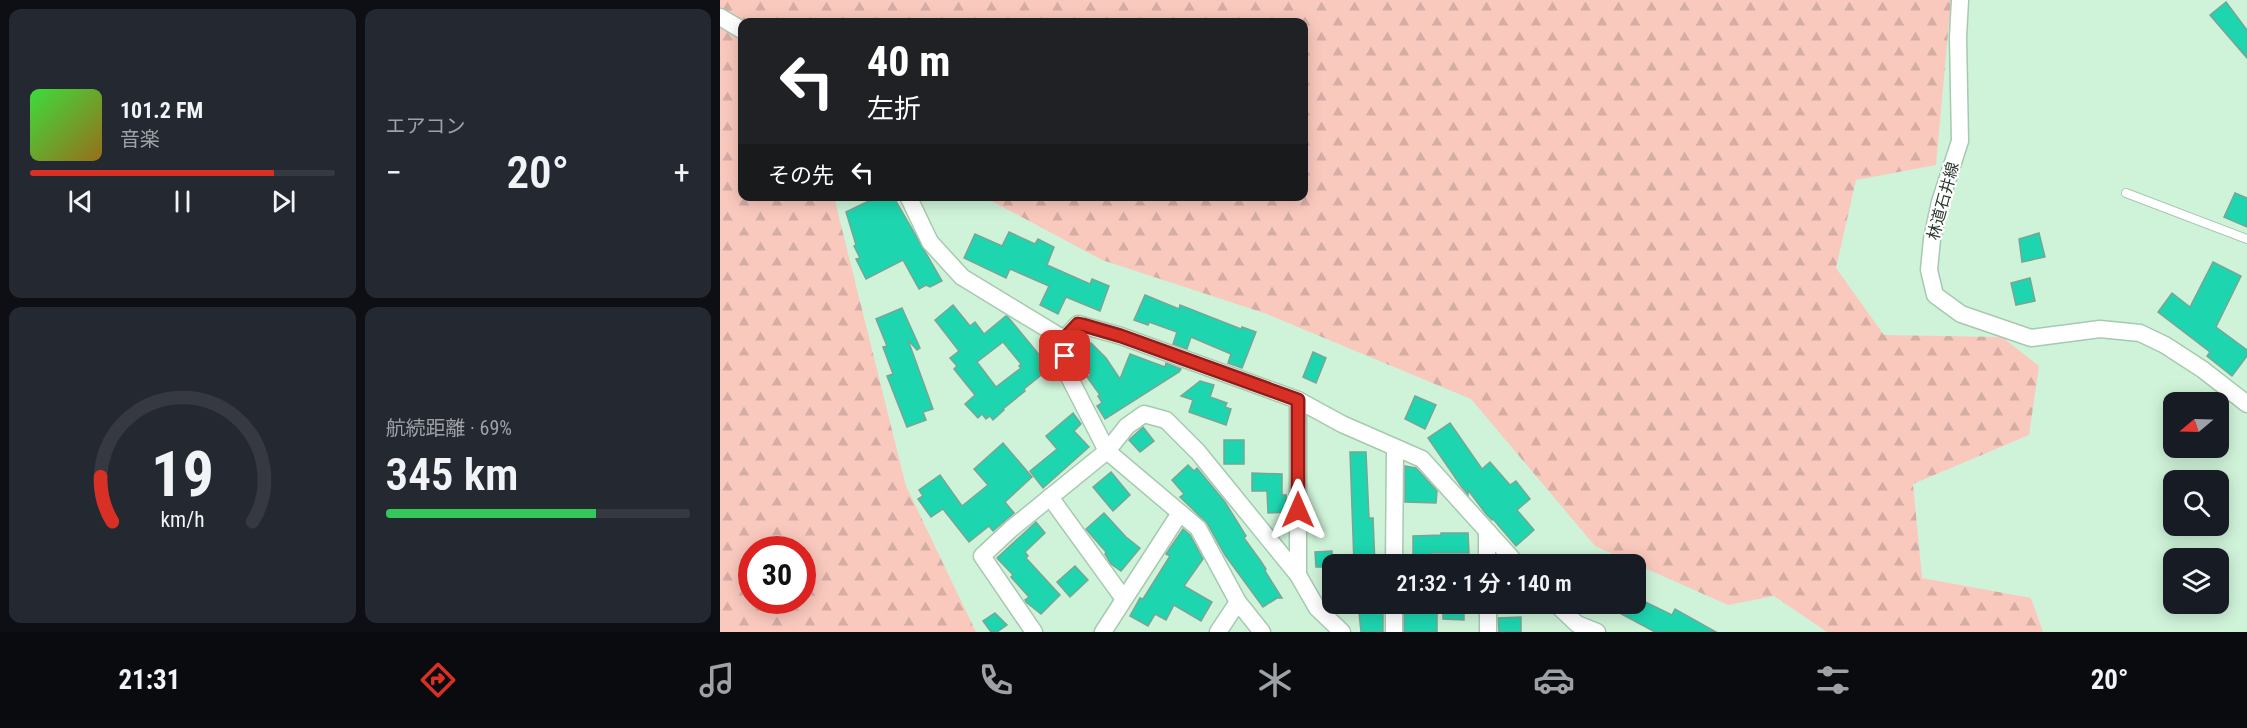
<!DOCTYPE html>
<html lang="ja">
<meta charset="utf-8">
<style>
:root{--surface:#171b24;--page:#242831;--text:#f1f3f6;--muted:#9ea1a6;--line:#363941;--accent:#d93025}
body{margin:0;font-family:"Roboto Condensed","Noto Sans JP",sans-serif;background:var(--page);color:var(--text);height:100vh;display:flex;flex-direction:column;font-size:22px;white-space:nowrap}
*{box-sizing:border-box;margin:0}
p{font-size:20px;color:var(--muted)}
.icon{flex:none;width:33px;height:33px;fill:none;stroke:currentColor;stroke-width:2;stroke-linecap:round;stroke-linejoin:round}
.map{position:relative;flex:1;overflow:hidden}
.panel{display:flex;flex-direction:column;gap:9px;padding:9px;background:#0d0f14;width:720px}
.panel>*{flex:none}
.top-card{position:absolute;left:18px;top:18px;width:570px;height:183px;border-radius:12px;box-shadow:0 3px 15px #0003;background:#202124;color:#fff;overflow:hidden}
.needle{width:39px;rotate:251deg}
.buttons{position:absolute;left:1443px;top:392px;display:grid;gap:12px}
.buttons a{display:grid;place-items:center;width:66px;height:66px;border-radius:12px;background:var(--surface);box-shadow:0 3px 15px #0003;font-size:30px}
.speed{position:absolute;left:18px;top:536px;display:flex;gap:12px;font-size:30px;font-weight:700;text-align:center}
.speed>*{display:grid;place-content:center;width:78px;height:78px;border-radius:50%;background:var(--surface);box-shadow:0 3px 15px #0003;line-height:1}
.speed .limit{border:9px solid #d22;background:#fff;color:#111}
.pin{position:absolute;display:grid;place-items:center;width:51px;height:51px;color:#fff;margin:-26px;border-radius:12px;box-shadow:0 3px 9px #0006}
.me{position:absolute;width:66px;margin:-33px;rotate:0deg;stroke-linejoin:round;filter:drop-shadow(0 0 4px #0008)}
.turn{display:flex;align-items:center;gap:21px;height:126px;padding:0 30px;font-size:27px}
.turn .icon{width:78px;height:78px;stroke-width:2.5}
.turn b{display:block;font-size:42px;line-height:51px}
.then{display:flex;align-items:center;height:57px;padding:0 30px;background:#0003;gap:12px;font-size:22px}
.big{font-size:45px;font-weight:600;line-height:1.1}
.panel .widget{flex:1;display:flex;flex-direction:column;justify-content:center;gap:9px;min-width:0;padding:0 21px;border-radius:12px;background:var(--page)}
.panel .dial{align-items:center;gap:0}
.dial svg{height:156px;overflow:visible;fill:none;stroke:var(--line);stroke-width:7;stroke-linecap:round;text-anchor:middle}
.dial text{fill:var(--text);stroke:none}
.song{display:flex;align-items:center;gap:18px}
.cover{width:72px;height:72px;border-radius:9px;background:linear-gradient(135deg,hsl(120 70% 55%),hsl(40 70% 35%))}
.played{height:6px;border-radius:3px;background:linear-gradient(90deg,var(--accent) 80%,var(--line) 80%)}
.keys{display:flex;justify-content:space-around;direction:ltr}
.heat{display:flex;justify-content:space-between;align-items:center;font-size:33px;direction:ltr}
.charge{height:9px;border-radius:4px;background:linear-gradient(90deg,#34c759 69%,var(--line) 0)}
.panel .tiles{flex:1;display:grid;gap:9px;grid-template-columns:repeat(2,1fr)}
.trip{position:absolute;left:602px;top:554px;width:324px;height:60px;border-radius:12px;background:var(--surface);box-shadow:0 3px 15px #0003;font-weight:600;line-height:60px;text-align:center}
.tabs{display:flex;height:96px;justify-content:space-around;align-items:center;background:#090b0e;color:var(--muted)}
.tabs .icon{width:42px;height:42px}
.tabs .selected{color:var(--accent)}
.tabs b{font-size:27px;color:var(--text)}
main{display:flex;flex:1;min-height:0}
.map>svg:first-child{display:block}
.forest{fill:url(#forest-firs);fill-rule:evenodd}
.building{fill:#1dd5af;stroke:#79a496;stroke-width:1.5;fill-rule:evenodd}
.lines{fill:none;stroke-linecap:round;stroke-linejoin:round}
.lane-casing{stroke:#a6c9b0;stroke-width:10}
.street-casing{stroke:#a6c9b0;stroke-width:19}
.lane{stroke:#fff;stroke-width:8}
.street{stroke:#fff;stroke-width:16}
.route-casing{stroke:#8d1f18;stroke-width:15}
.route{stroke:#d93025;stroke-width:10}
.labels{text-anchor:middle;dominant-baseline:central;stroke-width:4.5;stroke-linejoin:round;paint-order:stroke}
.street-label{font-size:16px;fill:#2b382e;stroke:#fff}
</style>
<main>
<section class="panel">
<div class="tiles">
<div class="widget">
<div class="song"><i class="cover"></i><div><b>101.2 FM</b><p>音楽</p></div></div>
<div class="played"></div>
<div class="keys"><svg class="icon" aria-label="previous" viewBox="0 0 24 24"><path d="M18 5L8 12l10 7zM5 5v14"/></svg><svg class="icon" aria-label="pause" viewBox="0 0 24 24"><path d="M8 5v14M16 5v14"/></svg><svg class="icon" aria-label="next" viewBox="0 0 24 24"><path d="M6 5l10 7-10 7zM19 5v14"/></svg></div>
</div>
<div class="widget"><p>エアコン</p>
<div class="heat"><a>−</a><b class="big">20°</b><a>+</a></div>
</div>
<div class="widget dial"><svg viewBox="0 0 100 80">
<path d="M14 69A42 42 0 1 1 86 69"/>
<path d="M14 69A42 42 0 0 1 8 46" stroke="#d93025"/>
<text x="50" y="56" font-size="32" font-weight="700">19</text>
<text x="50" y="72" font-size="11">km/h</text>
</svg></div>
<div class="widget"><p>航続距離 · 69%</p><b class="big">345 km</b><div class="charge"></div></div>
</div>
</section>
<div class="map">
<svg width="1527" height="632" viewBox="0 0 1527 632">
<defs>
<pattern id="forest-firs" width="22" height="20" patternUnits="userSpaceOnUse" patternTransform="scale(1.5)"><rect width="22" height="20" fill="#fac9be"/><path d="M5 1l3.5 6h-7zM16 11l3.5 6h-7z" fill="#d6ada4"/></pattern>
</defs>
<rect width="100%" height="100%" fill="#cff3d9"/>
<path class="forest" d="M0,0H1231L1216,165L1136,180L1116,268L1164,335L1282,337L1319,366L1309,435L1193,484L1202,578L1311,598L1323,632H1107L1054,596L1008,605L875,546L751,399L544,313L382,260L264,197L584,196V22H22V196L114,197L186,486L256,632H0ZM32,549H82V600H32Z"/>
<g class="building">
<polygon points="1506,2 1527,30 1527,58 1490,15"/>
<polygon points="1515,193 1527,198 1527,227 1504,217"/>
<polygon points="159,196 173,196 222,281 210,287 206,285 199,289 183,260 146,279 136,259 140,258 134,246 136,245 126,212"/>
<polygon points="289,232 315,244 318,239 334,247 327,265 370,284 372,279 389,286 380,311 346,297 338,314 320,305 329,286 290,269 286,278 244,258 255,234 282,246"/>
<polygon points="1319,233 1325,257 1302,262 1299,239"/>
<polygon points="1493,262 1521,276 1496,327 1527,350 1527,356 1512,376 1487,356 1490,352 1438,312 1452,293 1470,307"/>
<polygon points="1310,278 1315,301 1296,305 1291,283"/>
<polygon points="425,295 459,309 460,305 521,329 522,327 536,332 522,368 508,363 511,354 471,337 467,349 453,344 457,332 429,322 428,325 414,320"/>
<path d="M233,305L250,326L255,322L264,334L286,316L288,317L330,368L304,389L305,391L283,409L284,410L273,420L270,416L266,419L262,414L258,418L245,404L255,395L234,369L237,366L230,358L239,351L215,320ZM283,342L301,364L299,366L301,368L276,387L257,362Z"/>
<polygon points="182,308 200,348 197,350 188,340 213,409 203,412 206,420 187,427 167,376 173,374 163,347 167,346 156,319"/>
<polygon points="371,343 386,358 400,379 410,354 445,367 446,363 461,369 459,372 385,419 377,406 382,403 378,396 380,395 367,377 371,375 360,361 359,351"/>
<polygon points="593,352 606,358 596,383 583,377"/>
<polygon points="480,381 494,385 490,397 507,403 505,407 511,409 506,425 469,412 473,400 461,396"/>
<polygon points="695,396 716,405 705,429 685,419"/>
<polygon points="353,413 361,424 354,431 369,447 323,488 310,471 337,449 326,436"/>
<polygon points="730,423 762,469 770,462 790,485 796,481 810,499 797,510 814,530 796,546 773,519 772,520 766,514 748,490 748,495 741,486 708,438"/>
<polygon points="423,427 434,441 420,452 409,440"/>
<rect x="504" y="440" width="20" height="24"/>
<polygon points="283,443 312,477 285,502 294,513 273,531 269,526 249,542 223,509 211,517 198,499 203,496 199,490 220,475 242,506 268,485 254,469"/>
<polygon points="630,452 646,452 649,518 653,518 655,564 634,564"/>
<polygon points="468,465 474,471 477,468 505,502 526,536 524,538 540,560 546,569 545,571 562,598 557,598 543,607 505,555 487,523 460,497 464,494 452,480"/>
<polygon points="685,466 696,468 717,491 716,503 685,502"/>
<polygon points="391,472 410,495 393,511 373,487"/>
<polygon points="532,473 562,474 562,495 566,495 567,512 548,513 547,491 532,491"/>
<polygon points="384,513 406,537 420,548 401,571 391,564 385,554 386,552 366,529"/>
<polygon points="316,522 325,533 305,552 308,556 306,558 340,595 321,614 306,602 305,600 309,597 291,577 293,575 277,558"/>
<polygon points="463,529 470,535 483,559 464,586 492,602 481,621 454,605 446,620 435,614 428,626 410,616 420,598 423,599 450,556 446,554"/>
<polygon points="721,533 748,533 749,553 711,553 712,560 693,560 693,536 721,535"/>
<polygon points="612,551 612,567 596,567 595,552"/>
<polygon points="355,566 368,580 350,597 337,582"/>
<polygon points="915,597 952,615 955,609 996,632 935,632 881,603 915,603"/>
<polygon points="638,603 658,603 658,610 663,610 663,632 641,632"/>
<polygon points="723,603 744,604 744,620 723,619"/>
<polygon points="693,607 717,608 717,632 684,632 684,611 693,611"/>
<polygon points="275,613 287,625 277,632 271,632 263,621"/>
<polygon points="801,617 801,632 779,632 778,618"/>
</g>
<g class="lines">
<g class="lane-casing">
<polyline id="lane" points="1406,193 1527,239"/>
</g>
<g class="street-casing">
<g id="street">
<polyline points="1240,0 1238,37 1240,141 1220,202 1212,239 1209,270 1215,295 1241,314 1311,338 1380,329 1420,333 1445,345 1482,369 1527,404"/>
<polyline points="0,17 22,30"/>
<polyline points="188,196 210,242 242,277 344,339"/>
<polyline points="344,339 358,324 401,336 578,400 622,424 702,459 797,564"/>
<polyline points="344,339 347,373 387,451 478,528 518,602 542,632"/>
<polyline points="330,497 404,599"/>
<polyline points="767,533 767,564"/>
<polyline points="674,564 675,449"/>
<polyline points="578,575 578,400"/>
<polyline points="768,603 768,632"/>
<polyline points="835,603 857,624 877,632"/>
<polyline points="314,632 262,556 291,529 387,451 407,426 424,414 446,420 478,452 578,575 597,608 622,632"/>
<polyline points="383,632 460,513"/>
<polyline points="498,632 518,602"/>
<polyline points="674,632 674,603"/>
</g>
</g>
<use href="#lane" class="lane"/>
<use href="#street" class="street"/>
</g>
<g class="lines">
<g class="route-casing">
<polyline id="route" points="345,356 344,339 358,324 363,325 401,336 578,400 578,510"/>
</g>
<use href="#route" class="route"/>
</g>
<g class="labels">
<g class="street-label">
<text transform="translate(1223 201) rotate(-75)">林道石井線</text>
</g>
</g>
</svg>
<div class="buttons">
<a><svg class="needle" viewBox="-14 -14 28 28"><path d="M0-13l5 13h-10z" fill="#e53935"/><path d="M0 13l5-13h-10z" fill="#9ea1a6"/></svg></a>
<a><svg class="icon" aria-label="search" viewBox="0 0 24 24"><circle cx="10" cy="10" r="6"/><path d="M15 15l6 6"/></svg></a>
<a><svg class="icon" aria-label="layers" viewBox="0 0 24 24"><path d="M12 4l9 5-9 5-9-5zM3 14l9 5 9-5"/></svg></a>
</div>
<div class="speed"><div class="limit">30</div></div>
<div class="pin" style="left:345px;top:356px;background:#d93025"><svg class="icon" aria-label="arrive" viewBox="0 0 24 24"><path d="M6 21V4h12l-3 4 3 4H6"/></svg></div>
<svg class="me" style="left:578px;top:510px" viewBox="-20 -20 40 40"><path d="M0-17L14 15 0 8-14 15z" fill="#d93025" stroke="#fff" stroke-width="4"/></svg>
<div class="trip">21:32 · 1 分 · 140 m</div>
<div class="top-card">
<div class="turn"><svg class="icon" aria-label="left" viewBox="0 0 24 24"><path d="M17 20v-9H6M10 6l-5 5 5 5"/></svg><div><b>40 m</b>左折</div></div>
<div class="then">その先<svg class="icon" aria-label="left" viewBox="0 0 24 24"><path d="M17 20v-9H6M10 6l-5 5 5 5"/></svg></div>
</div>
</div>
</main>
<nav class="tabs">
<b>21:31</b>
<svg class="icon selected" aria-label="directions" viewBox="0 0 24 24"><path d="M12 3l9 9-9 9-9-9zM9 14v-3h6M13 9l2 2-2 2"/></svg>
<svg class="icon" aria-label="music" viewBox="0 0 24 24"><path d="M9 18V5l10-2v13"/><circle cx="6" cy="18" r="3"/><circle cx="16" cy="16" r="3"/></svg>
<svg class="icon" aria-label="phone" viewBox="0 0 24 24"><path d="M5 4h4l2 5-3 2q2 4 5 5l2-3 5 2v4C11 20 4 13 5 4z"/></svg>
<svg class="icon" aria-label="climate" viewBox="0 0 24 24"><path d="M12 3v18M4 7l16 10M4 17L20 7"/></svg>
<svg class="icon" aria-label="car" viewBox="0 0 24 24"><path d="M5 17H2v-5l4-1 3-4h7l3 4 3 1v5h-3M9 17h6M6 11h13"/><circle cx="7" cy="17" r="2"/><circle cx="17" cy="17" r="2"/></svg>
<svg class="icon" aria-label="filters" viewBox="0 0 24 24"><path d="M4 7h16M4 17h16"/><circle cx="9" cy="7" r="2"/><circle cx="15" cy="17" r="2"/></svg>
<b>20°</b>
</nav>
